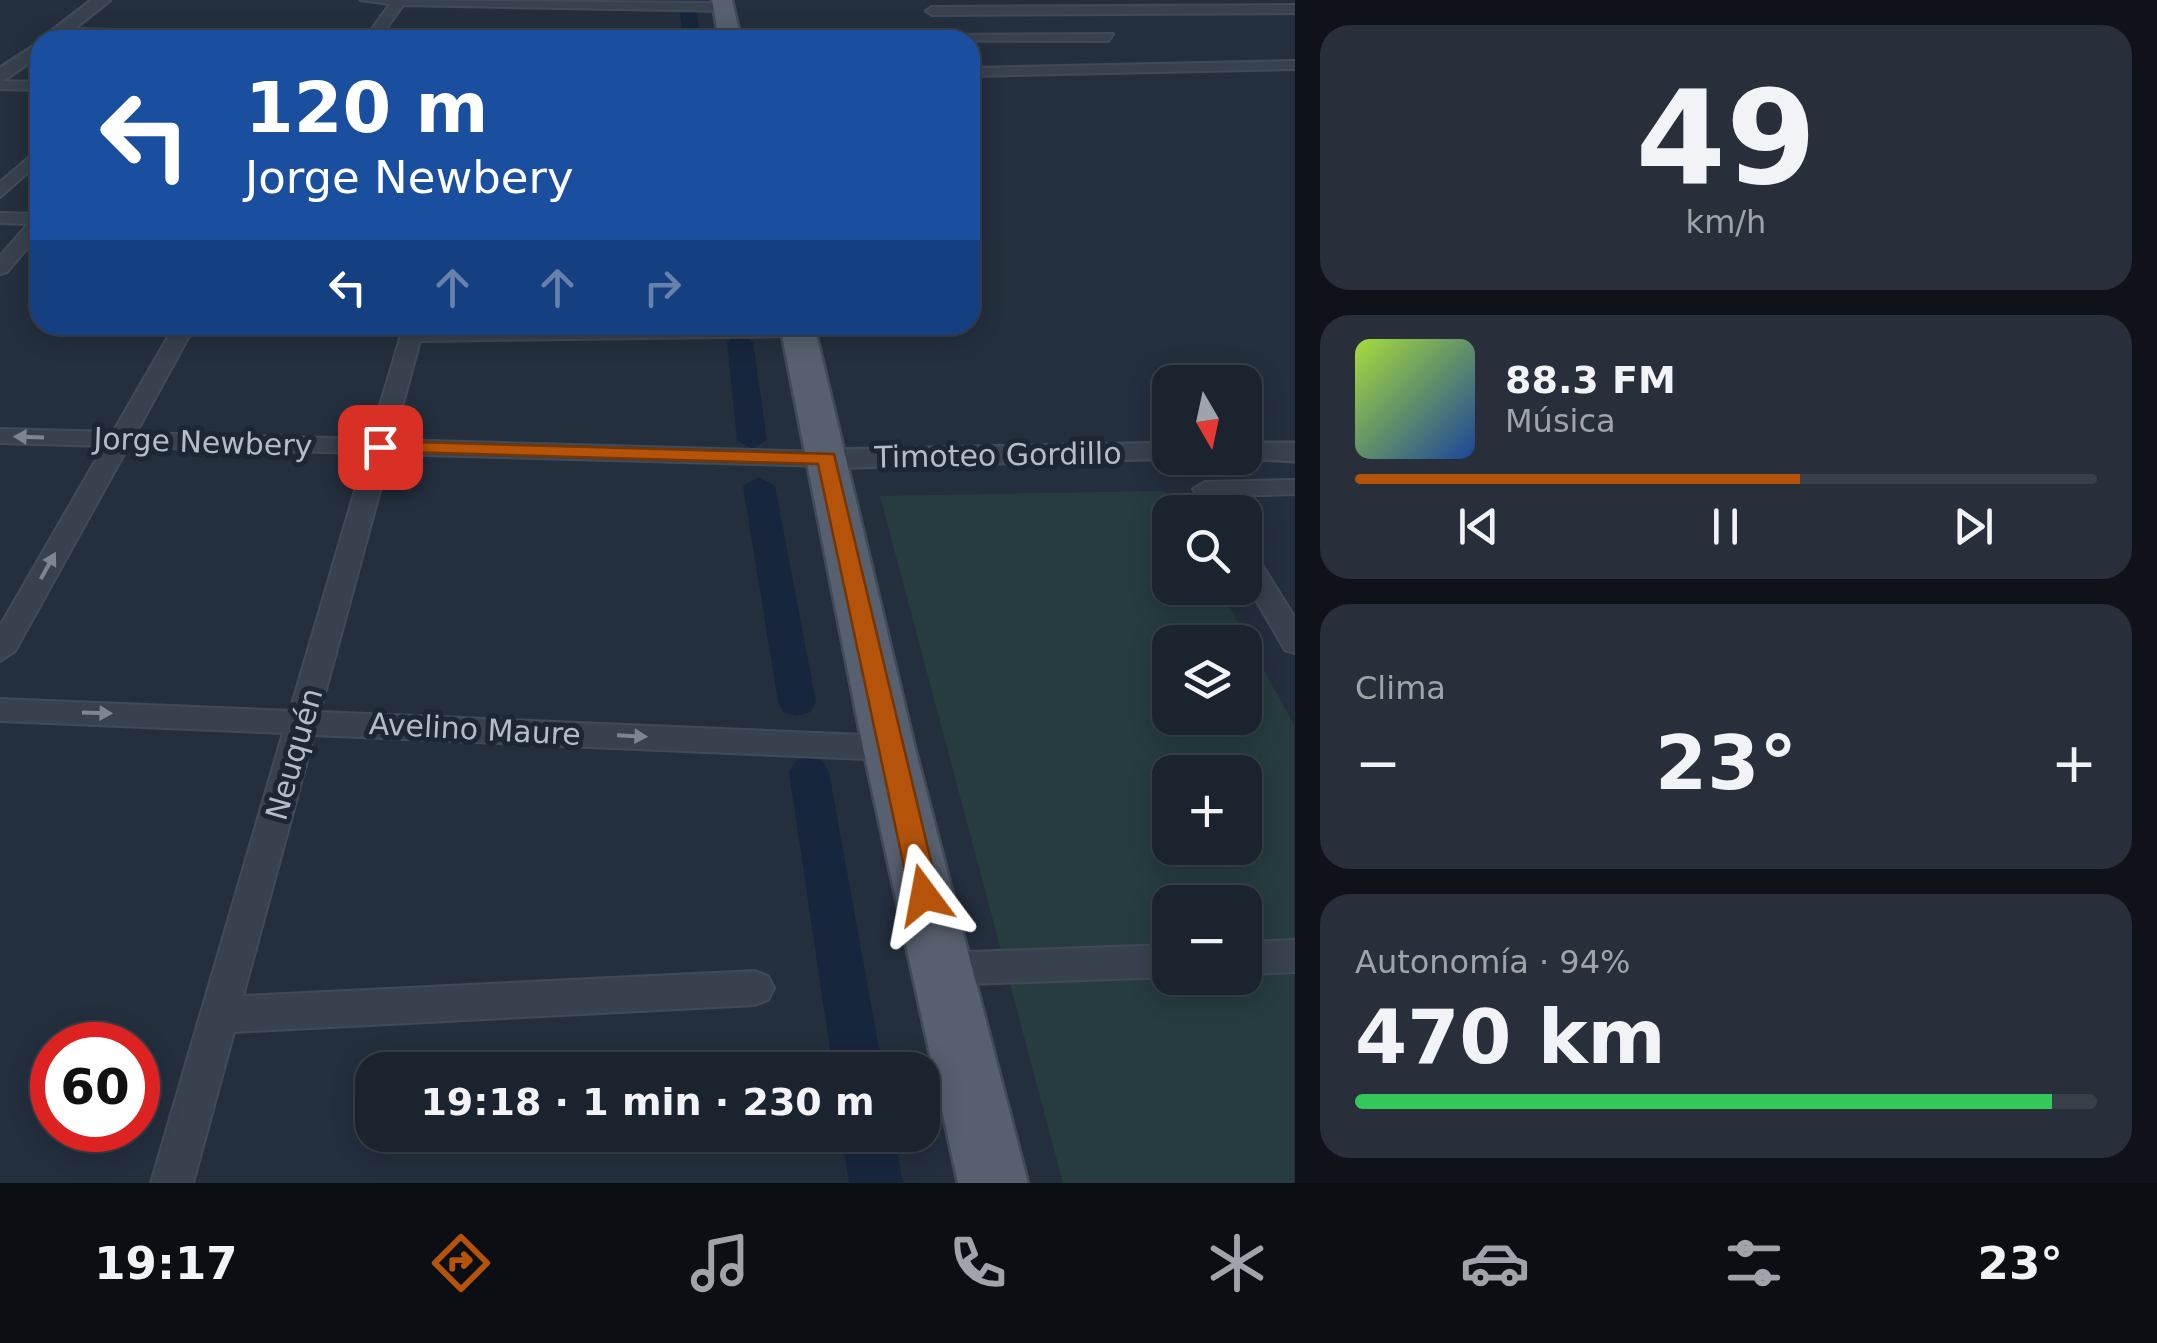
<!DOCTYPE html>
<html lang="es">
<meta charset="utf-8">
<style>
:root{--surface:#1b232e;--page:#282f3a;--text:#f1f3f6;--muted:#a0a4aa;--line:#39404a;--accent:#b45309}
body{margin:0;font-family:"DejaVu Sans",sans-serif;background:var(--page);color:var(--text);height:100vh;display:flex;flex-direction:column;font-size:38px;white-space:nowrap}
*{box-sizing:border-box;margin:0}
p{font-size:32px;color:var(--muted)}
.icon{flex:none;width:55px;height:55px;fill:none;stroke:currentColor;stroke-width:2;stroke-linecap:round;stroke-linejoin:round}
.map{position:relative;flex:1;overflow:hidden}
.side{display:flex;flex-direction:column;gap:25px;padding:25px;background:#0f1319;width:862px}
.side>*{flex:none}
.banner{position:absolute;left:30px;top:30px;width:950px;height:305px;border-radius:30px;box-shadow:0 5px 25px #0003,0 0 0 2px var(--line);background:#1a4fa0;color:#fff;overflow:hidden}
.needle{width:65px;rotate:171deg}
.buttons{position:absolute;left:1152px;top:365px;display:grid;gap:20px}
.buttons a{display:grid;place-items:center;width:110px;height:110px;border-radius:20px;background:var(--surface);box-shadow:0 5px 25px #0003,0 0 0 2px var(--line);font-size:50px}
.speed{position:absolute;left:30px;top:1022px;display:flex;gap:20px;font-size:50px;font-weight:700;text-align:center}
.speed>*{display:grid;place-content:center;width:130px;height:130px;border-radius:50%;background:var(--surface);box-shadow:0 5px 25px #0003,0 0 0 2px var(--line);line-height:1}
.speed .limit{border:15px solid #d22;background:#fff;color:#111}
.pin{position:absolute;display:grid;place-items:center;width:85px;height:85px;color:#fff;margin:-42px;border-radius:20px;box-shadow:0 5px 15px #0006}
.me{position:absolute;width:110px;margin:-55px;rotate:347deg;stroke-linejoin:round;filter:drop-shadow(0 0 8px #0008)}
.turn{display:flex;align-items:center;gap:35px;height:210px;padding:0 50px;font-size:45px}
.turn .icon{width:130px;height:130px;stroke-width:2.5}
.turn b{display:block;font-size:70px;line-height:85px}
.lanes{display:flex;align-items:center;height:95px;padding:0 50px;background:#0003;justify-content:center;gap:50px;direction:ltr}
.lanes .off{opacity:.35}
.big{font-size:75px;font-weight:700;line-height:1.1}
.side .widget{flex:1;display:flex;flex-direction:column;justify-content:center;gap:15px;min-width:0;padding:0 35px;border-radius:30px;background:var(--page)}
.side .dial{align-items:center;gap:0}
.dial b{font-size:130px;line-height:1}
.song{display:flex;align-items:center;gap:30px}
.cover{width:120px;height:120px;border-radius:15px;background:linear-gradient(135deg,hsl(80 70% 55%),hsl(220 70% 35%))}
.played{height:10px;border-radius:5px;background:linear-gradient(90deg,var(--accent) 60%,var(--line) 60%)}
.keys{display:flex;justify-content:space-around;direction:ltr}
.heat{display:flex;justify-content:space-between;align-items:center;font-size:55px;direction:ltr}
.charge{height:15px;border-radius:8px;background:linear-gradient(90deg,#34c759 94%,var(--line) 0)}
.trip{position:absolute;left:355px;top:1052px;width:585px;height:100px;border-radius:30px;background:var(--surface);box-shadow:0 5px 25px #0003,0 0 0 2px var(--line);font-weight:700;line-height:100px;text-align:center}
.dock{display:flex;height:160px;justify-content:space-around;align-items:center;background:#0b0e12;color:var(--muted)}
.dock .icon{width:70px;height:70px}
.dock .current{color:var(--accent)}
.dock b{font-size:45px;color:var(--text)}
main{display:flex;flex:1;min-height:0}
.map>svg:first-child{display:block}
.green{fill:#263c3f;fill-rule:evenodd}
.lines{fill:none;stroke-linecap:round;stroke-linejoin:round}
.canal{fill:#17263c;fill-rule:evenodd}
.service-casing{stroke:#414a57;stroke-width:5}
.minor-casing{stroke:#414a57;stroke-width:4}
.tertiary-casing{stroke:#414a57;stroke-width:5}
.primary-casing{stroke:#414a57;stroke-width:5}
.service{fill:#38414e;fill-rule:evenodd}
.minor{fill:#38414e;fill-rule:evenodd}
.tertiary{fill:#38414e;fill-rule:evenodd}
.primary{fill:#56606e;fill-rule:evenodd}
.oneway{fill:#7c8592}
.route{fill:#b45309;stroke:#753606;stroke-width:2.5}
.labels{text-anchor:middle;dominant-baseline:central;stroke-width:10;stroke-linejoin:round;paint-order:stroke}
.street-label{font-size:30px;fill:#b4bcc9;stroke:#1d2633}
</style>
<main>
<div class="map">
<svg width="1295" height="1183" viewBox="0 0 1295 1183">
<rect width="100%" height="100%" fill="#242f3e"/>
<path class="green" d="M1165,491L1177,512H1170V588H1219L1294,725V1183H1063L880,496ZM1170,642H1245V718H1170ZM1170,772H1245V848H1170ZM1170,902H1245V978H1170Z"/>
<g class="lines">
<g class="canal">
<polygon points="687,2 695,7 702,40 684,40 679,7"/>
<polygon points="740,334 753,342 767,440 752,449 737,440 727,342"/>
<polygon points="759,477 775,486 816,702 811,712 797,716 783,712 778,702 743,486"/>
<polygon points="809,756 823,761 829,772 883,1070 833,1070 789,772 795,761"/>
<polygon points="842,1135 894,1135 903,1183 849,1183"/>
</g>
<g class="service-casing">
<polygon id="service" points="61,29 200,33 203,35 200,37 59,32"/>
</g>
<g class="minor-casing">
<g id="minor">
<polygon points="360,0 724,3 730,7 724,11 403,5 378,40 364,40 390,4"/>
<polygon points="1295,5 1295,13 932,15 926,11 932,7"/>
<polygon points="1113,34 1108,41 766,40 773,36"/>
<polygon points="1295,61 1295,69 970,76 970,68"/>
<polygon points="0,81 40,82 40,90 0,89"/>
<polygon points="970,108 976,111 976,117 970,118"/>
<polygon points="40,148 40,162 0,197 0,182"/>
<polygon points="0,213 40,214 40,233 7,272 0,274 0,256 28,224 0,223"/>
<polygon points="175,325 195,325 136,433 370,439 404,325 424,325 423,329 805,326 805,334 798,336 420,341 393,440 826,452 838,459 826,466 390,454 320,712 889,736 900,740 905,748 900,756 889,760 314,735 243,996 755,971 768,976 774,988 768,1000 755,1005 234,1032 193,1183 151,1183 283,733 0,721 0,699 290,711 366,453 128,447 15,651 0,661 0,626 104,446 0,443 0,429 113,432"/>
<polygon points="1295,480 1295,494 1222,496 1231,512 1207,512 1193,489 1205,482"/>
<polygon points="1245,550 1254,552 1295,618 1295,653 1285,650 1245,581"/>
<polygon points="1295,940 1295,972 1245,974 1245,942"/>
<polygon points="1170,945 1170,977 942,985 929,981 923,969 929,957 942,953"/>
</g>
</g>
<g class="tertiary-casing">
<g id="tertiary">
<polygon points="92,0 110,0 60,40 40,40"/>
<polygon points="40,42 40,55 0,83 0,68"/>
<polygon points="1170,443 1170,458 1181,458 826,468 811,459 826,450"/>
<polygon points="1245,443 1295,443 1295,461 1234,458 1245,458"/>
</g>
</g>
<g class="primary-casing">
<g id="primary">
<polygon points="712,0 732,0 741,40 719,40"/>
<polygon points="780,325 814,325 915,748 1028,1183 958,1183 863,748"/>
</g>
</g>
<use href="#service" class="service"/>
<use href="#minor" class="minor"/>
<use href="#tertiary" class="tertiary"/>
<use href="#primary" class="primary"/>
</g>
<defs><path id="oneway-solid" d="M-6-.8H1V-3.2L6.5 0L1 3.2V.8H-6Z" transform="scale(2.5)"/></defs>
<g class="oneway">
<use href="#oneway-solid" transform="translate(29 437) rotate(-178)"/>
<use href="#oneway-solid" transform="translate(48 566) rotate(-61)"/>
<use href="#oneway-solid" transform="translate(97 713) rotate(2)"/>
<use href="#oneway-solid" transform="translate(632 736) rotate(3)"/>
</g>
<polygon class="route" points="380,441 834,454 939,895 935,904 924,907 914,904 910,895 818,464 373,451 373,443"/>
<g class="labels">
<g class="street-label">
<text transform="translate(203 442) rotate(2)">Jorge Newbery</text>
<text transform="translate(998 455) rotate(-1)">Timoteo Gordillo</text>
<text transform="translate(475 729) rotate(3)">Avelino Maure</text>
<text transform="translate(294 754) rotate(-74)">Neuquén</text>
</g>
</g>
</svg>
<div class="buttons">
<a><svg class="needle" viewBox="-14 -14 28 28"><path d="M0-13l5 13h-10z" fill="#e53935"/><path d="M0 13l5-13h-10z" fill="#a0a4aa"/></svg></a>
<a><svg class="icon" aria-label="search" viewBox="0 0 24 24"><circle cx="10" cy="10" r="6"/><path d="M15 15l6 6"/></svg></a>
<a><svg class="icon" aria-label="layers" viewBox="0 0 24 24"><path d="M12 4l9 5-9 5-9-5zM3 14l9 5 9-5"/></svg></a>
<a>+</a>
<a>−</a>
</div>
<div class="speed"><div class="limit">60</div></div>
<div class="pin" style="left:380px;top:447px;background:#d93025"><svg class="icon" aria-label="arrive" viewBox="0 0 24 24"><path d="M6 21V4h12l-3 4 3 4H6"/></svg></div>
<svg class="me" style="left:924px;top:895px" viewBox="-20 -20 40 40"><path d="M0-17L14 15 0 8-14 15z" fill="#b45309" stroke="#fff" stroke-width="4"/></svg>
<div class="trip">19:18 · 1 min · 230 m</div>
<div class="banner">
<div class="turn"><svg class="icon" aria-label="left" viewBox="0 0 24 24"><path d="M17 20v-9H6M10 6l-5 5 5 5"/></svg><div><b>120 m</b>Jorge Newbery</div></div>
<div class="lanes"><svg class="icon" aria-label="left" viewBox="0 0 24 24"><path d="M17 20v-9H6M10 6l-5 5 5 5"/></svg><svg class="icon off" aria-label="ahead" viewBox="0 0 24 24"><path d="M12 20V5M6 11l6-6 6 6"/></svg><svg class="icon off" aria-label="ahead" viewBox="0 0 24 24"><path d="M12 20V5M6 11l6-6 6 6"/></svg><svg class="icon off" aria-label="right" viewBox="0 0 24 24"><path d="M7 20v-9h11M14 6l5 5-5 5"/></svg></div>
</div>
</div>
<section class="side">
<div class="widget dial"><b>49</b><p>km/h</p></div>
<div class="widget">
<div class="song"><i class="cover"></i><div><b>88.3 FM</b><p>Música</p></div></div>
<div class="played"></div>
<div class="keys"><svg class="icon" aria-label="previous" viewBox="0 0 24 24"><path d="M18 5L8 12l10 7zM5 5v14"/></svg><svg class="icon" aria-label="pause" viewBox="0 0 24 24"><path d="M8 5v14M16 5v14"/></svg><svg class="icon" aria-label="next" viewBox="0 0 24 24"><path d="M6 5l10 7-10 7zM19 5v14"/></svg></div>
</div>
<div class="widget"><p>Clima</p>
<div class="heat"><a>−</a><b class="big">23°</b><a>+</a></div>
</div>
<div class="widget"><p>Autonomía · 94%</p><b class="big">470 km</b><div class="charge"></div></div>
</section>
</main>
<nav class="dock">
<b>19:17</b>
<svg class="icon current" aria-label="directions" viewBox="0 0 24 24"><path d="M12 3l9 9-9 9-9-9zM9 14v-3h6M13 9l2 2-2 2"/></svg>
<svg class="icon" aria-label="music" viewBox="0 0 24 24"><path d="M9 18V5l10-2v13"/><circle cx="6" cy="18" r="3"/><circle cx="16" cy="16" r="3"/></svg>
<svg class="icon" aria-label="phone" viewBox="0 0 24 24"><path d="M5 4h4l2 5-3 2q2 4 5 5l2-3 5 2v4C11 20 4 13 5 4z"/></svg>
<svg class="icon" aria-label="climate" viewBox="0 0 24 24"><path d="M12 3v18M4 7l16 10M4 17L20 7"/></svg>
<svg class="icon" aria-label="car" viewBox="0 0 24 24"><path d="M5 17H2v-5l4-1 3-4h7l3 4 3 1v5h-3M9 17h6M6 11h13"/><circle cx="7" cy="17" r="2"/><circle cx="17" cy="17" r="2"/></svg>
<svg class="icon" aria-label="filters" viewBox="0 0 24 24"><path d="M4 7h16M4 17h16"/><circle cx="9" cy="7" r="2"/><circle cx="15" cy="17" r="2"/></svg>
<b>23°</b>
</nav>
